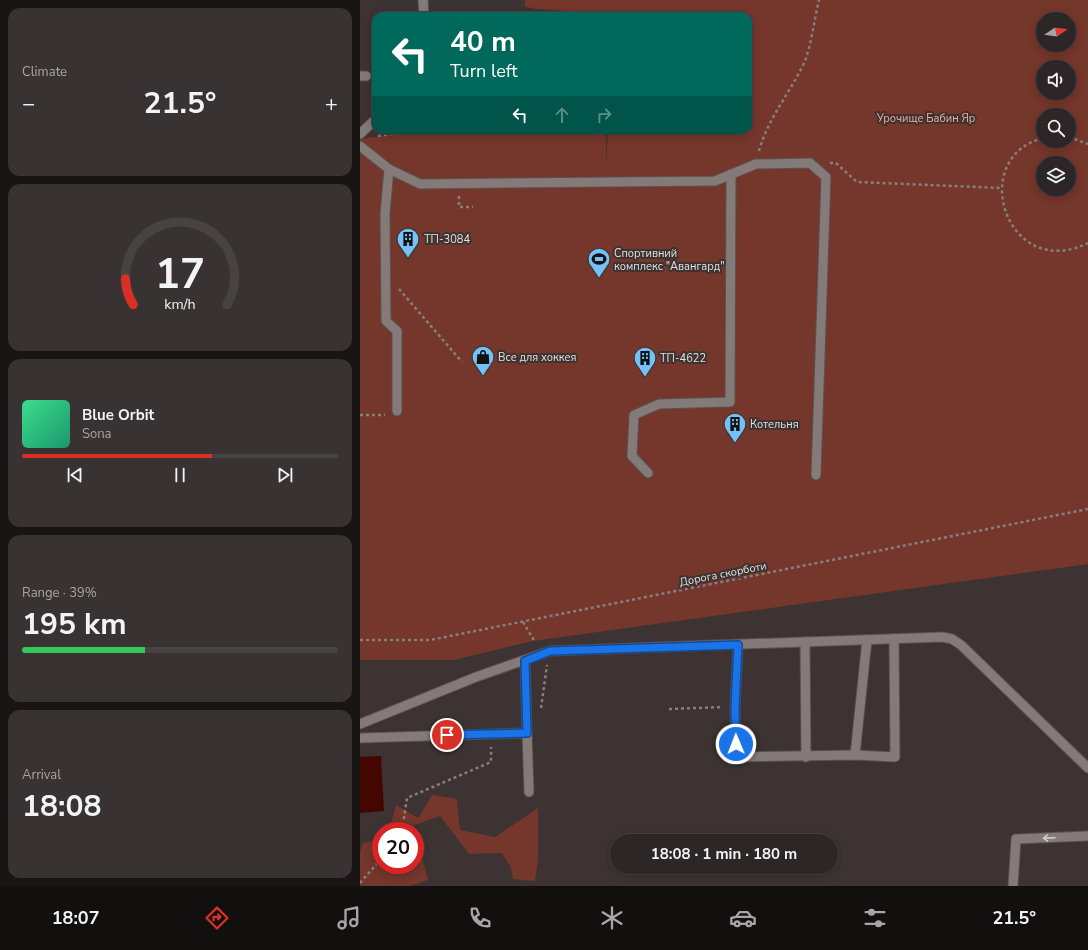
<!DOCTYPE html>
<meta charset="utf-8">
<style>
:root{--surface:#2d2626;--page:#393232;--text:#f1f3f6;--muted:#a7a5a7;--line:#484343;--accent:#d93025}
body{margin:0;font-family:"Nunito Sans",sans-serif;background:var(--page);color:var(--text);height:100vh;display:flex;flex-direction:column;font-size:15px;white-space:nowrap}
*{box-sizing:border-box;margin:0}
p{font-size:13px;color:var(--muted)}
.icon{flex:none;width:22px;height:22px;fill:none;stroke:currentColor;stroke-width:2;stroke-linecap:round;stroke-linejoin:round}
.map{position:relative;flex:1;overflow:hidden}
.panel{display:flex;flex-direction:column;gap:8px;padding:8px;background:#191515;width:360px}
.panel>*{flex:none}
.top-card{position:absolute;left:12px;top:12px;width:380px;height:122px;border-radius:12px;box-shadow:0 2px 10px #0003,0 0 0 1px var(--line);background:#00695c;color:#fff;overflow:hidden}
.needle{width:26px;rotate:77deg}
.tools{position:absolute;left:676px;top:12px;display:grid;gap:8px}
.tools a{display:grid;place-items:center;width:40px;height:40px;border-radius:50%;background:var(--surface);box-shadow:0 2px 10px #0003,0 0 0 1px var(--line);font-size:20px}
.speed{position:absolute;left:12px;top:822px;display:flex;gap:8px;font-size:20px;font-weight:700;text-align:center}
.speed>*{display:grid;place-content:center;width:52px;height:52px;border-radius:50%;background:var(--surface);box-shadow:0 2px 10px #0003,0 0 0 1px var(--line);line-height:1}
.speed .limit{border:6px solid #d22;background:#fff;color:#111}
.pin{position:absolute;display:grid;place-items:center;width:34px;height:34px;color:#fff;margin:-17px;border:2px solid #fff;border-radius:50%;box-shadow:0 1px 4px #0007}
.me{position:absolute;width:44px;margin:-22px;rotate:359deg;stroke-linejoin:round;filter:drop-shadow(0 0 3px #0008)}
.turn{display:flex;align-items:center;gap:14px;height:84px;padding:0 12px;font-size:18px}
.turn .icon{width:52px;height:52px;stroke-width:2.5}
.turn b{display:block;font-size:28px;line-height:34px}
.lanes{display:flex;align-items:center;height:38px;padding:0 12px;background:#0003;justify-content:center;gap:20px;direction:ltr}
.lanes .off{opacity:.35}
.big{font-size:30px;font-weight:700;line-height:1.1}
.panel .tile{flex:1;display:flex;flex-direction:column;justify-content:center;gap:6px;min-width:0;padding:0 14px;border-radius:12px;background:var(--page)}
.panel .dial{align-items:center;gap:0}
.dial svg{height:104px;overflow:visible;fill:none;stroke:var(--line);stroke-width:7;stroke-linecap:round;text-anchor:middle}
.dial text{fill:var(--text);stroke:none}
.song{display:flex;align-items:center;gap:12px}
.cover{width:48px;height:48px;border-radius:6px;background:linear-gradient(135deg,hsl(150 70% 55%),hsl(160 70% 35%))}
.played{height:4px;border-radius:2px;background:linear-gradient(90deg,var(--accent) 60%,var(--line) 60%)}
.keys{display:flex;justify-content:space-around;direction:ltr}
.heat{display:flex;justify-content:space-between;align-items:center;font-size:22px;direction:ltr}
.charge{height:6px;border-radius:3px;background:linear-gradient(90deg,#34c759 39%,var(--line) 0)}
.trip{position:absolute;left:250px;top:834px;width:228px;height:40px;border-radius:20px;background:var(--surface);box-shadow:0 2px 10px #0003,0 0 0 1px var(--line);font-weight:700;line-height:40px;text-align:center}
.menu{display:flex;height:64px;justify-content:space-around;align-items:center;background:#120f0f;color:var(--muted)}
.menu .icon{width:28px;height:28px}
.menu .current{color:var(--accent)}
.menu b{font-size:18px;color:var(--text)}
main{display:flex;flex:1;min-height:0}
.map>svg:first-child{display:block}
.green{fill:#75362b;fill-rule:evenodd}
.water{fill:#450601}
.lines{fill:none;stroke-linecap:round;stroke-linejoin:round}
.lane-casing{stroke:#595250;stroke-width:11}
.path{stroke:#87807e;stroke-width:2.5;stroke-dasharray:3 3;stroke-linecap:butt}
.lane{stroke:#847a78;stroke-width:9}
.oneway{stroke:#d2cbc9}
.route-casing{stroke:#114b97;stroke-width:10}
.route{stroke:#1a73e8;stroke-width:7}
.labels{text-anchor:middle;dominant-baseline:central;stroke-width:4;stroke-linejoin:round;paint-order:stroke}
.park-label{font-size:11px;fill:#f7ae9f;stroke:#3c3332}
.poi-label{font-size:11px;fill:#e5dfdd;stroke:#3c3332;text-anchor:start}
.street-label{font-size:11px;fill:#e5dfdd;stroke:#3c3332}
</style>
<main>
<section class="panel">
<div class="tile"><p>Climate</p>
<div class="heat"><a>−</a><b class="big">21.5°</b><a>+</a></div>
</div>
<div class="tile dial"><svg viewBox="0 0 100 80">
<path d="M14 69A42 42 0 1 1 86 69"/>
<path d="M14 69A42 42 0 0 1 8 49" stroke="#d93025"/>
<text x="50" y="56" font-size="32" font-weight="700">17</text>
<text x="50" y="72" font-size="11">km/h</text>
</svg></div>
<div class="tile">
<div class="song"><i class="cover"></i><div><b>Blue Orbit</b><p>Sona</p></div></div>
<div class="played"></div>
<div class="keys"><svg class="icon" aria-label="previous" viewBox="0 0 24 24"><path d="M18 5L8 12l10 7zM5 5v14"/></svg><svg class="icon" aria-label="pause" viewBox="0 0 24 24"><path d="M8 5v14M16 5v14"/></svg><svg class="icon" aria-label="next" viewBox="0 0 24 24"><path d="M6 5l10 7-10 7zM19 5v14"/></svg></div>
</div>
<div class="tile"><p>Range · 39%</p><b class="big">195 km</b><div class="charge"></div></div>
<div class="tile"><p>Arrival</p><b class="big">18:08</b></div>
</section>
<div class="map">
<svg width="728" height="886" viewBox="0 0 728 886">
<rect width="100%" height="100%" fill="#3c3332"/>
<g class="green">
<path d="M165,0H728V564L173,641L94,660H0V139L61,130H246V166L248,130H388V16H252L251,14L176,9L165,7ZM683,19H709V45H683ZM683,67H709V93H683ZM683,115H709V141H683ZM683,163H709V189H683Z"/>
<polygon points="72,795 97,799 100,830 135,837 178,808 178,859 175,881 153,879 151,868 142,853 109,854 80,816 54,825 55,831 29,831 36,805 58,818"/>
<polygon points="55,831 68,880 50,886 0,886 0,853 3,843 21,838 21,865 55,865"/>
</g>
<polygon class="water" points="21,756 24,811 0,813 0,757"/>
<g class="lines">
<g class="lane-casing">
<g id="lane">
<polyline points="63,0 64,16"/>
<polyline points="0,76 6,76"/>
<polyline points="0,134 16,119"/>
<polyline points="0,146 29,169 25,214 26,321 37,331 37,411"/>
<polyline points="29,169 60,184 355,181 396,164 450,163 466,177 456,475"/>
<polyline points="288,473 272,456 274,415 299,404 370,402 371,174"/>
<polyline points="445,642 446,757"/>
<polyline points="378,645 375,707 376,757 495,755 535,757 534,639"/>
<polyline points="165,661 167,733"/>
<polyline points="0,724 116,677 190,651 582,637 592,639 601,645 728,768"/>
<polyline points="0,738 167,733 169,792"/>
<polyline points="495,755 507,640"/>
<polyline points="653,886 656,839 728,836"/>
</g>
</g>
<g class="path">
<polyline points="18,136 61,130"/>
<polyline points="709,137 728,144"/>
<path d="M683,138C606,158 647,283 728,243"/>
<path d="M399,151C408,118 430,93 444,63C452,44 454,20 459,0"/>
<polyline points="470,163 476,163 497,182 642,188"/>
<polyline points="99,196 99,207 113,207"/>
<polyline points="39,289 102,362"/>
<polyline points="0,415 25,415"/>
<polyline points="163,622 175,642"/>
<polyline points="0,640 70,640 728,509"/>
<polyline points="181,708 187,665"/>
<polyline points="309,709 363,707"/>
<polyline points="42,831 47,798 131,762 131,747"/>
<polyline points="0,883 21,859"/>
</g>
<use href="#lane" class="lane"/>
</g>
<defs><path id="oneway-shaft" d="M-6 0H5M1.5-3L5.5 0L1.5 3" fill="none" stroke-width="1.6" stroke-linecap="round" stroke-linejoin="round"/></defs>
<use class="oneway" href="#oneway-shaft" transform="translate(689 838) rotate(178)"/>
<g class="lines">
<g class="route-casing">
<polyline id="route" points="87,735 167,733 165,661 190,651 378,645 375,707 376,744"/>
</g>
<use href="#route" class="route"/>
</g>
<defs>
<g id="building-pin" transform="scale(1.15)"><path d="M0 17L-7.5 6A9.5 9.5 0 1 1 7.5 6Z" fill="#75c0f6" stroke="#3c3332"/><path d="M-4-6H4V6H1V3H-1V6H-4ZM-2.5-4.3h1.7v1.8h-1.7ZM.8-4.3h1.7v1.8H.8ZM-2.5-1h1.7V.8h-1.7ZM.8-1h1.7V.8H.8Z" fill="#111"/></g>
<g id="stadium-pin" transform="scale(1.15)"><path d="M0 17L-7.5 6A9.5 9.5 0 1 1 7.5 6Z" fill="#75c0f6" stroke="#3c3332"/><path d="M0-5a6.5 5 0 1 0 0 10a6.5 5 0 1 0 0-10ZM-3.5-1.8h7v3.6h-7Z" fill="#111"/></g>
<g id="shop-pin" transform="scale(1.15)"><path d="M0 17L-7.5 6A9.5 9.5 0 1 1 7.5 6Z" fill="#75c0f6" stroke="#3c3332"/><path d="M-5-2.5h2.3a2.7 3.5 0 0 1 5.4 0H5L5.5 6h-11ZM-1.5-2.5h3a1.5 2.3 0 0 0-3 0Z" fill="#111"/></g>
</defs>
<g fill-rule="evenodd">
<use href="#building-pin" x="48" y="239"/>
<use href="#stadium-pin" x="239" y="259"/>
<use href="#shop-pin" x="123" y="357"/>
<use href="#building-pin" x="285" y="358"/>
<use href="#building-pin" x="375" y="424"/>
</g>
<g class="labels">
<g class="park-label">
<text x="566" y="118">Урочище Бабин Яр</text>
</g>
<g class="poi-label">
<text x="64" y="239">ТП-3084</text>
<text x="254" y="253">Спортивний<tspan x="254" dy="13">комплекс "Авангард"</tspan></text>
<text x="138" y="357">Все для хоккея</text>
<text x="300" y="358">ТП-4622</text>
<text x="390" y="424">Котельня</text>
</g>
<g class="street-label">
<text transform="translate(363 574) rotate(-11)">Дорога скорботи</text>
</g>
</g>
</svg>
<div class="tools">
<a><svg class="needle" viewBox="-14 -14 28 28"><path d="M0-13l5 13h-10z" fill="#e53935"/><path d="M0 13l5-13h-10z" fill="#a7a5a7"/></svg></a>
<a><svg class="icon" aria-label="sound" viewBox="0 0 24 24"><path d="M4 9h4l5-4v14l-5-4H4zM17 9q2 3 0 6"/></svg></a>
<a><svg class="icon" aria-label="search" viewBox="0 0 24 24"><circle cx="10" cy="10" r="6"/><path d="M15 15l6 6"/></svg></a>
<a><svg class="icon" aria-label="layers" viewBox="0 0 24 24"><path d="M12 4l9 5-9 5-9-5zM3 14l9 5 9-5"/></svg></a>
</div>
<div class="speed"><div class="limit">20</div></div>
<div class="pin" style="left:87px;top:735px;background:#d93025"><svg class="icon" aria-label="arrive" viewBox="0 0 24 24"><path d="M6 21V4h12l-3 4 3 4H6"/></svg></div>
<svg class="me" style="left:376px;top:744px" viewBox="-20 -20 40 40"><circle r="17" fill="#1a73e8" stroke="#fff" stroke-width="3"/><path d="M0-11L8 9 0 5-8 9z" fill="#fff"/></svg>
<div class="trip">18:08 · 1 min · 180 m</div>
<div class="top-card">
<div class="turn"><svg class="icon" aria-label="left" viewBox="0 0 24 24"><path d="M17 20v-9H6M10 6l-5 5 5 5"/></svg><div><b>40 m</b>Turn left</div></div>
<div class="lanes"><svg class="icon" aria-label="left" viewBox="0 0 24 24"><path d="M17 20v-9H6M10 6l-5 5 5 5"/></svg><svg class="icon off" aria-label="ahead" viewBox="0 0 24 24"><path d="M12 20V5M6 11l6-6 6 6"/></svg><svg class="icon off" aria-label="right" viewBox="0 0 24 24"><path d="M7 20v-9h11M14 6l5 5-5 5"/></svg></div>
</div>
</div>
</main>
<nav class="menu">
<b>18:07</b>
<svg class="icon current" aria-label="directions" viewBox="0 0 24 24"><path d="M12 3l9 9-9 9-9-9zM9 14v-3h6M13 9l2 2-2 2"/></svg>
<svg class="icon" aria-label="music" viewBox="0 0 24 24"><path d="M9 18V5l10-2v13"/><circle cx="6" cy="18" r="3"/><circle cx="16" cy="16" r="3"/></svg>
<svg class="icon" aria-label="phone" viewBox="0 0 24 24"><path d="M5 4h4l2 5-3 2q2 4 5 5l2-3 5 2v4C11 20 4 13 5 4z"/></svg>
<svg class="icon" aria-label="climate" viewBox="0 0 24 24"><path d="M12 3v18M4 7l16 10M4 17L20 7"/></svg>
<svg class="icon" aria-label="car" viewBox="0 0 24 24"><path d="M5 17H2v-5l4-1 3-4h7l3 4 3 1v5h-3M9 17h6M6 11h13"/><circle cx="7" cy="17" r="2"/><circle cx="17" cy="17" r="2"/></svg>
<svg class="icon" aria-label="filters" viewBox="0 0 24 24"><path d="M4 7h16M4 17h16"/><circle cx="9" cy="7" r="2"/><circle cx="15" cy="17" r="2"/></svg>
<b>21.5°</b>
</nav>
